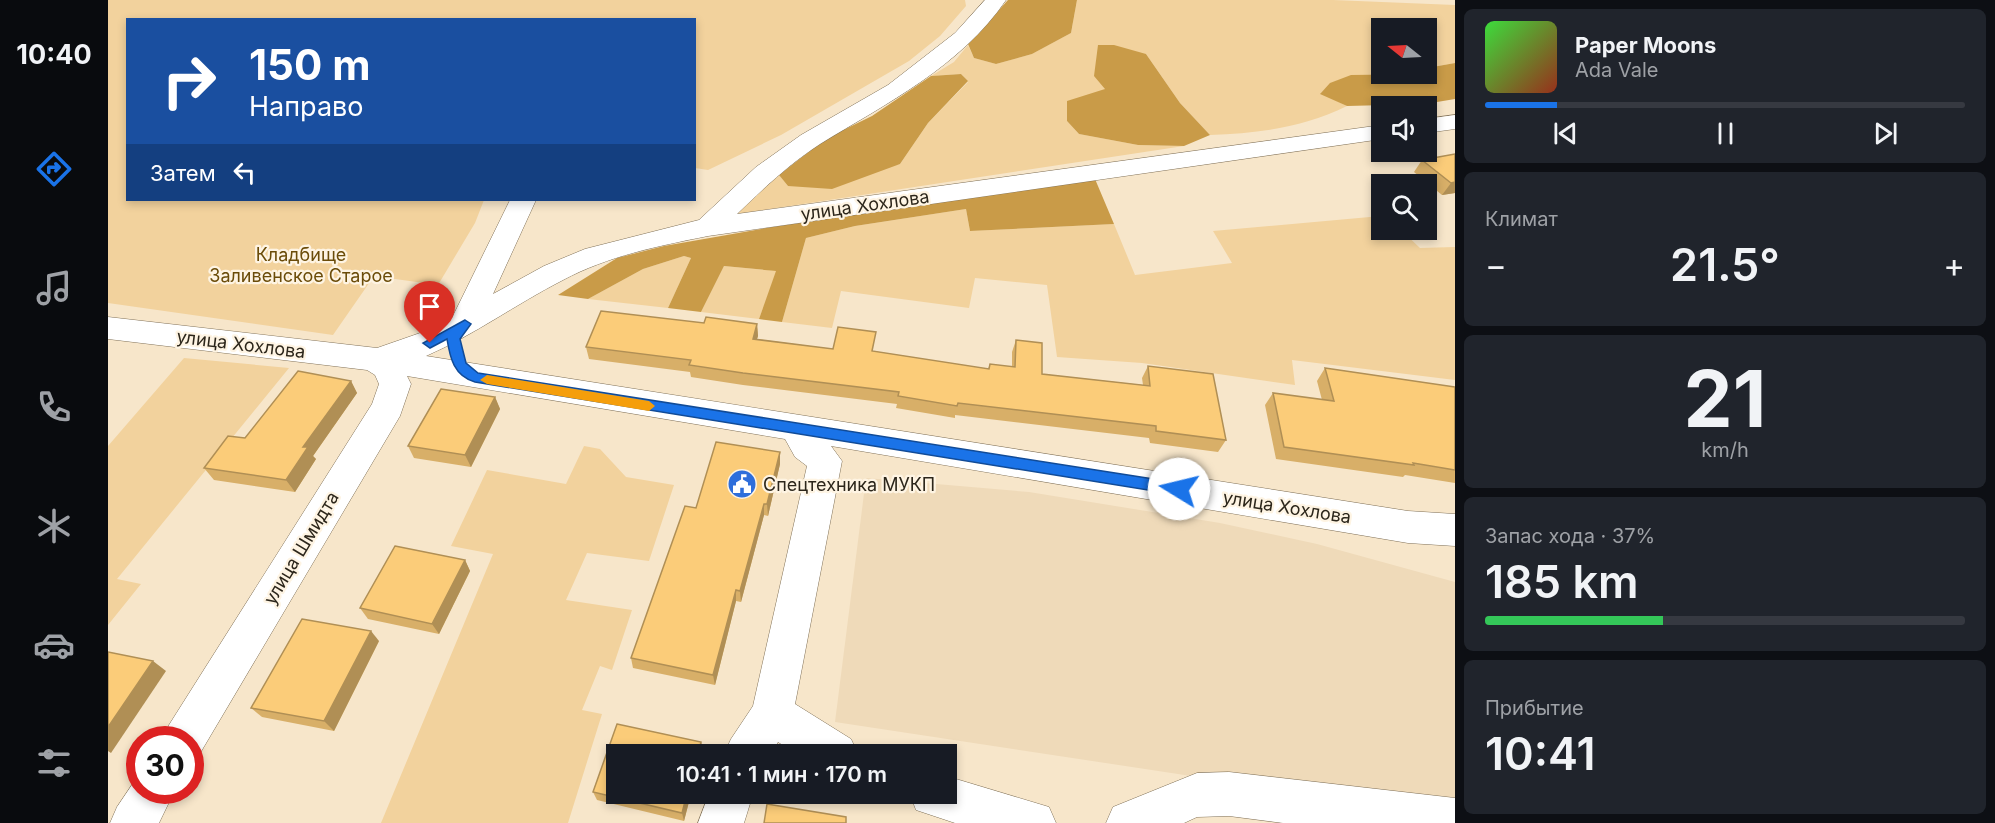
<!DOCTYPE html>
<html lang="ru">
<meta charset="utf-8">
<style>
:root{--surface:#171b24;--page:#20242c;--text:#f1f3f6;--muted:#9ea1a6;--line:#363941;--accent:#1a73e8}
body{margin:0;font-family:Inter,sans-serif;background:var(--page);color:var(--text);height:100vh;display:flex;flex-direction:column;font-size:22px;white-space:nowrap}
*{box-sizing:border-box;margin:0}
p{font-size:20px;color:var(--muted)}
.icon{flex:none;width:33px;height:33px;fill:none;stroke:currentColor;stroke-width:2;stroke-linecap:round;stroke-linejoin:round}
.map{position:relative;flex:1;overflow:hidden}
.sheet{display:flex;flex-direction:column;gap:9px;padding:9px;background:#0d0f14;width:540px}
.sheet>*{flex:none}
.guide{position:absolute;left:18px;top:18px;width:570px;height:183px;border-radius:0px;box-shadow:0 3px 9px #0003;background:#1a4fa0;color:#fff;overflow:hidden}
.needle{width:39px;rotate:288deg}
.fabs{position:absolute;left:1263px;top:18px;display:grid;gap:12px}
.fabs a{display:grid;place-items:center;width:66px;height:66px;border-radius:0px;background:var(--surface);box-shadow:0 3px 9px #0003;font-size:30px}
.speed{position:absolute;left:18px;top:726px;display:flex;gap:12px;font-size:30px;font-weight:700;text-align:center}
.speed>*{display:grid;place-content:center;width:78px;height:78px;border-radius:50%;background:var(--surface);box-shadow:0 3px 9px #0003;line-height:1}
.speed .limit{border:9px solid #d22;background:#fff;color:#111}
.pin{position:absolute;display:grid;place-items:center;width:51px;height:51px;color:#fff;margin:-62px -26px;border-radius:50% 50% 50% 0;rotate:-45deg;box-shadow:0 0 6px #0007}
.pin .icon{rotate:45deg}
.me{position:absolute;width:66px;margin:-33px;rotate:279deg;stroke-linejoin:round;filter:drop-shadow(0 0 4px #0008)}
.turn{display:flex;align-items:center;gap:21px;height:126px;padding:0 24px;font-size:27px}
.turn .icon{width:78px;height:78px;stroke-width:2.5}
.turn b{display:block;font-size:42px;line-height:51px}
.then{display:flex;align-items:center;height:57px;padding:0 24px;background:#0003;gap:12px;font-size:22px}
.big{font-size:45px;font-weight:600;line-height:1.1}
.sheet .widget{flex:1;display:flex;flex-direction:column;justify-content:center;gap:9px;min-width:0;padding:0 21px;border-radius:9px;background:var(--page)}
.sheet .dial{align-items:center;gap:0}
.dial b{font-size:78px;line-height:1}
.song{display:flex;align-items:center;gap:18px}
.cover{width:72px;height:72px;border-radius:9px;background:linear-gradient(135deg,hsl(120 70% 55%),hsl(10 70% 35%))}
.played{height:6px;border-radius:3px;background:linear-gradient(90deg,var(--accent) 15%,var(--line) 15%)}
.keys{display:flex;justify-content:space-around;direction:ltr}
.heat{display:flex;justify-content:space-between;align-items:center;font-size:33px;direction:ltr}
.charge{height:9px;border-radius:4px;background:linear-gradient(90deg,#34c759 37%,var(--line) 0)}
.trip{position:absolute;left:498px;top:744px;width:351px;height:60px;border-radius:0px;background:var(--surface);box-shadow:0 3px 9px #0003;font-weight:600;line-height:60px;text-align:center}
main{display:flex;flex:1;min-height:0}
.tabs{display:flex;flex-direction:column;width:108px;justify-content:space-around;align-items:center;background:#090b0e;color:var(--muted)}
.tabs .icon{width:42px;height:42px}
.tabs .on{color:var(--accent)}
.tabs b{font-size:27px;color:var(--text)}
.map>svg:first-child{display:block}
.built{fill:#efdab9}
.green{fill:#f2d29d}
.forest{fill:#c99b48}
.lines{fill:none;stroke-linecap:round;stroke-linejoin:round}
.minor-casing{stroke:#807158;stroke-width:1}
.minor{fill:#fff;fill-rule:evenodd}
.wall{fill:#d8af68}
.shaded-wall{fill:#b08f55}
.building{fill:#fbcc79;stroke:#b08f55;stroke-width:1.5}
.route{fill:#1a73e8;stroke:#114b97;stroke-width:1.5}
.slow{fill:#f59e0b}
.labels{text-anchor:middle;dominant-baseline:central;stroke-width:4.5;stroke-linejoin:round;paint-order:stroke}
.street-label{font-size:18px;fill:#2c261b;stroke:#fef4e3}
.park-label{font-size:18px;fill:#6b4c09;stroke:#fef4e3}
.poi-label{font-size:18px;fill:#2c261b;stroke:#fef4e3;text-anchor:start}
</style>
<main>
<nav class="tabs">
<b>10:40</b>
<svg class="icon on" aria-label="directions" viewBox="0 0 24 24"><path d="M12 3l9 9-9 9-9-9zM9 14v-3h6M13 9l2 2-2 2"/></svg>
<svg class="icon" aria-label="music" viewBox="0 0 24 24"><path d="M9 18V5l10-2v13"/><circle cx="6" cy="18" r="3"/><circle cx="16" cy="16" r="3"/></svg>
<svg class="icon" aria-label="phone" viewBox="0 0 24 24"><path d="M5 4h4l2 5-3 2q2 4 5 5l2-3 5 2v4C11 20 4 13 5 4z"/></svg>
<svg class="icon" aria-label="climate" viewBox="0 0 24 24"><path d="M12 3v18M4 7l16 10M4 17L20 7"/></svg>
<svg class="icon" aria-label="car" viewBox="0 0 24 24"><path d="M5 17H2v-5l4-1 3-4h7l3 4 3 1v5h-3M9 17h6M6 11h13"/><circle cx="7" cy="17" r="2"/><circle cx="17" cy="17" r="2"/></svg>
<svg class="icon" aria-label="filters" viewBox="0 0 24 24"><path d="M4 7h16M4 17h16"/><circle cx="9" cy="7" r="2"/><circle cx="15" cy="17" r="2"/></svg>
</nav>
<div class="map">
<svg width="1347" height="823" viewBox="0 0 1347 823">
<rect width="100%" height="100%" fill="#f7e6ca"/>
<polygon class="built" points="758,478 921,492 1112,523 1209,544 1347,582 1347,816 727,722"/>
<g class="green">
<polygon points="0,0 857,0 858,6 832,36 801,61 673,135 600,170 587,168 586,20 20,20 20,200 376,200 367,223 330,285 266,276 225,335 0,303"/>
<path d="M969,0H1225L1347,5V63L1319,68L1318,28H1274V74H1291C1262,79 1234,69 1213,93L1239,106C1194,128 1151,133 1102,135L1072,103L1038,54L959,121L971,134L1030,145L1076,146L623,215L671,175L680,186L792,164L820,123L860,82L853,74L823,76L846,62L860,45L866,58L888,64L924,54L963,33Z"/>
<polygon points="858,209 862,231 1006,224 1027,275 1124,263 1105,231 1273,216 1274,230 1293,230 1312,248 1347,247 1347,380 1184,360 1187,385 1034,363 949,357 939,285 867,278 861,308 733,291 724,328 674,322 698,238 747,226"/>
<polygon points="576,256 583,258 560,308 480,299 535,269"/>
<polygon points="616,266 669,271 651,319 593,312"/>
<polygon points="76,358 181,368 9,579 33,584 0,625 0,446"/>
<polygon points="476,446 492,449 518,477 566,485 541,561 479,553 458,600 524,610 504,670 492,666 474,710 494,714 460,823 273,823 385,554 343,546 379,470 458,484"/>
</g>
<g class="forest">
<polygon points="900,0 969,0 963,33 924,54 888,64 866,58 860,44"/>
<polygon points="990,45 1006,45 1038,54 1072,103 1102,135 1076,146 1030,145 971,134 959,121 959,101 997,89 986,76"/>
<polygon points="1347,63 1347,99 1317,104 1239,106 1212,94 1222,83 1243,75 1318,74 1319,68"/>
<polygon points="853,74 860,81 820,123 792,164 724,189 680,186 671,175 717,139 764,116 823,76"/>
<polygon points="987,179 1006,224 862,231 858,209 747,226 698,238 674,322 651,319 668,271 616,266 593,312 560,308 583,258 576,256 535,269 480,299 450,295 509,258 556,246 664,227"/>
</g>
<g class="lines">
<g class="minor-casing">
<g id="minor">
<path d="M877,0H898C852,67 779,103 712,144C681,164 655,189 629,214L1274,125V139L600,236C550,246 500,256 455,280C408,304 366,335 318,356L1300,511L1347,514V546L1300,543L723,446L734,461L687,704L743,739L750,754H689L670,742L663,754H616L623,739L645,706L699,466L687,457L677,439L299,376L303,384L292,416L91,755L82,759V740H55L61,725L264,404L271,384L267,375L259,370L0,339V317L269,348L315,332L344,318L402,200H428L385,294L436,266L477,249L591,220L648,167L693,135L780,85L847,33Z"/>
<polygon points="1347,115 1347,129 1318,133 1318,119"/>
<polygon points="1121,772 1347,798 1347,823 1175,823 1121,816 1089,817 1076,823 998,823 1005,807 1089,773"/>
<polygon points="32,773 32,790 67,790 51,823 2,823 9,807"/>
<polygon points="838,776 941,807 948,823 847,823 808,810 802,794 838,794"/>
<polygon points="601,794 645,794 636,823 590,823"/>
</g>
</g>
<use href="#minor" class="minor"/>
</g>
<g class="wall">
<polygon points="1347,154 1347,193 1334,195 1306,172 1314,160"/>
<polygon points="596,323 649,324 650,336 649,339 725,349 765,351 880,369 882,364 904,367 904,352 908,340 934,374 1035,385 1034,378 1040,366 1118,440 1110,452 1042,443 1041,438 847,415 847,418 788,408 789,404 635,385 583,377 582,372 481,359 478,347"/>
<polygon points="1217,368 1347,387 1347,483 1297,475 1295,477 1168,459 1157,405 1165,393 1214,400 1209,381"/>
<polygon points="243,381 249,393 205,456 208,459 187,492 106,480 96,468"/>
<polygon points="387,397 392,409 363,467 306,458 300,446"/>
<polygon points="672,452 672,464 660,516 656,515 633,602 628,601 607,685 525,668 523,658 588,508"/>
<polygon points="357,560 362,571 331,634 260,619 252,608"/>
<polygon points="271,641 226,731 154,717 143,708"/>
<polygon points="509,724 593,742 595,751 594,754 508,754 508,794 583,794 576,821 489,800 485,792"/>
</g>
<g class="shaded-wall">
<polygon points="1347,182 1347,193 1334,195 1343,183"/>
<polygon points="649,324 650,336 645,351 645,339"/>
<polygon points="243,381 249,393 205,456 208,459 187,492 178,480 195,447"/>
<polygon points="387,397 392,409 363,467 357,455"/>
<polygon points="672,452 672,464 660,516 659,504"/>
<polygon points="656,504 656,515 633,602 632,591"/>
<polygon points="357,560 362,571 331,634 324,624"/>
<polygon points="628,590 628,601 607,685 605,675"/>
<polygon points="263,631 271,641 226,731 216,721"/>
<polygon points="45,661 58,671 3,753 0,751 0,727"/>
<polygon points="593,742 595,751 594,754 590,754"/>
<polygon points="579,794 583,794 576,821 574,813"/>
</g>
<g class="building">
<polygon points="1347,154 1347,182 1343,183 1314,160"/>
<polygon points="493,311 596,323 598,317 649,324 645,339 725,349 730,327 768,332 764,351 881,369 882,364 907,367 908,340 934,343 934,374 1042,386 1040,366 1105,374 1118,440 1048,431 1048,426 850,403 849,406 790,396 791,392 635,373 581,365 583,360 478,347"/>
<polygon points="1217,368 1347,387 1347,470 1305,463 1306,465 1176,447 1165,393 1226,401"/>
<polygon points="190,371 243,381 195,447 200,447 178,480 96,468 120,436 137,438"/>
<polygon points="333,389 387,397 357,455 300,446"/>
<polygon points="608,442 672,452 659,504 656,504 632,591 628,590 605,675 523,658 577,506 588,508"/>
<polygon points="287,546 357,560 324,624 252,608"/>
<polygon points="194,619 263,631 216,721 143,708"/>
<polygon points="0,652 45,661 0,727"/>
<polygon points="509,724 593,742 590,754 508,754 508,794 579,794 574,813 485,792"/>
<polygon points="659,804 738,817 738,823 656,823"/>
</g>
<path class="route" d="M357,320L363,324L352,339L358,363L370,373L1071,483L1078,489L1071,495L367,382C346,376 342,358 339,339L322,348L315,343Z"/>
<polygon class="slow" points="379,375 541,401 547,406 541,411 379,384 372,380"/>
<defs>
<g id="civic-disc" transform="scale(1.5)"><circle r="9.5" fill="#2e6edb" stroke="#fef4e3"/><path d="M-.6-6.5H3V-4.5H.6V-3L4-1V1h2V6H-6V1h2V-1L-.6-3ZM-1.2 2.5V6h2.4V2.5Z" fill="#fff"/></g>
</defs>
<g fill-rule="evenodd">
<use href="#civic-disc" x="634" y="484"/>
</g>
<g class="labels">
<g class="street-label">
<text transform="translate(757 205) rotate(-8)">улица Хохлова</text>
<text transform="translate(133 344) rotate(7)">улица Хохлова</text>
<text transform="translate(1179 507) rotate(9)">улица Хохлова</text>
<text transform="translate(193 548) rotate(-59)">улица Шмидта</text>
</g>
<g class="park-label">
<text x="193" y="254">Кладбище<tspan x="193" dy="21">Заливенское Старое</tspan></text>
</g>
<g class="poi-label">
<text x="655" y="484">Спецтехника МУКП</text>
</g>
</g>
</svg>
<div class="fabs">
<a><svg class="needle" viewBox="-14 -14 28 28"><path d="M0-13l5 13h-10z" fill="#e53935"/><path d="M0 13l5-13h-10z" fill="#9ea1a6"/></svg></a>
<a><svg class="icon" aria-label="sound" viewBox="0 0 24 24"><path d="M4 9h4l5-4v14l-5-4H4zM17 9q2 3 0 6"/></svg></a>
<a><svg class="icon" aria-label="search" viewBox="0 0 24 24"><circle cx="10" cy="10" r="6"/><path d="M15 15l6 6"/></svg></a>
</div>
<div class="speed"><div class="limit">30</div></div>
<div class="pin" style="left:322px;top:343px;background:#d93025"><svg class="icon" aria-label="arrive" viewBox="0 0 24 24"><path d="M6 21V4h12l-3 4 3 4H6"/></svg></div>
<svg class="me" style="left:1071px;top:489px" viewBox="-20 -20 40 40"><circle r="19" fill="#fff"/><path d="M0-13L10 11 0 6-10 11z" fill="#1a73e8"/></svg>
<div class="trip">10:41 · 1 мин · 170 m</div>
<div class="guide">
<div class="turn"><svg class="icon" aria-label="right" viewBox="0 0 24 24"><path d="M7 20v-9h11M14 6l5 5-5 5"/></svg><div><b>150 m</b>Направо</div></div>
<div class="then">Затем<svg class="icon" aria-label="left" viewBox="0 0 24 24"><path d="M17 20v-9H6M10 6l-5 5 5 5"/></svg></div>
</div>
</div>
<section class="sheet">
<div class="widget">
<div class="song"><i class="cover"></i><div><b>Paper Moons</b><p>Ada Vale</p></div></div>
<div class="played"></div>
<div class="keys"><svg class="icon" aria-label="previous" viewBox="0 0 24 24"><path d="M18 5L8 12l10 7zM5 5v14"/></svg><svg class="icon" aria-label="pause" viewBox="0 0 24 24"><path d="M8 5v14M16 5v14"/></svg><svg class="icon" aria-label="next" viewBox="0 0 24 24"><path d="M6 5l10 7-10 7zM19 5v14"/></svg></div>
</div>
<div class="widget"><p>Климат</p>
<div class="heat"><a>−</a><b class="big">21.5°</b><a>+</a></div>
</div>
<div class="widget dial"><b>21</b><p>km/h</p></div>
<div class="widget"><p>Запас хода · 37%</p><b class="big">185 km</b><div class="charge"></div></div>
<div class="widget"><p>Прибытие</p><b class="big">10:41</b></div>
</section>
</main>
